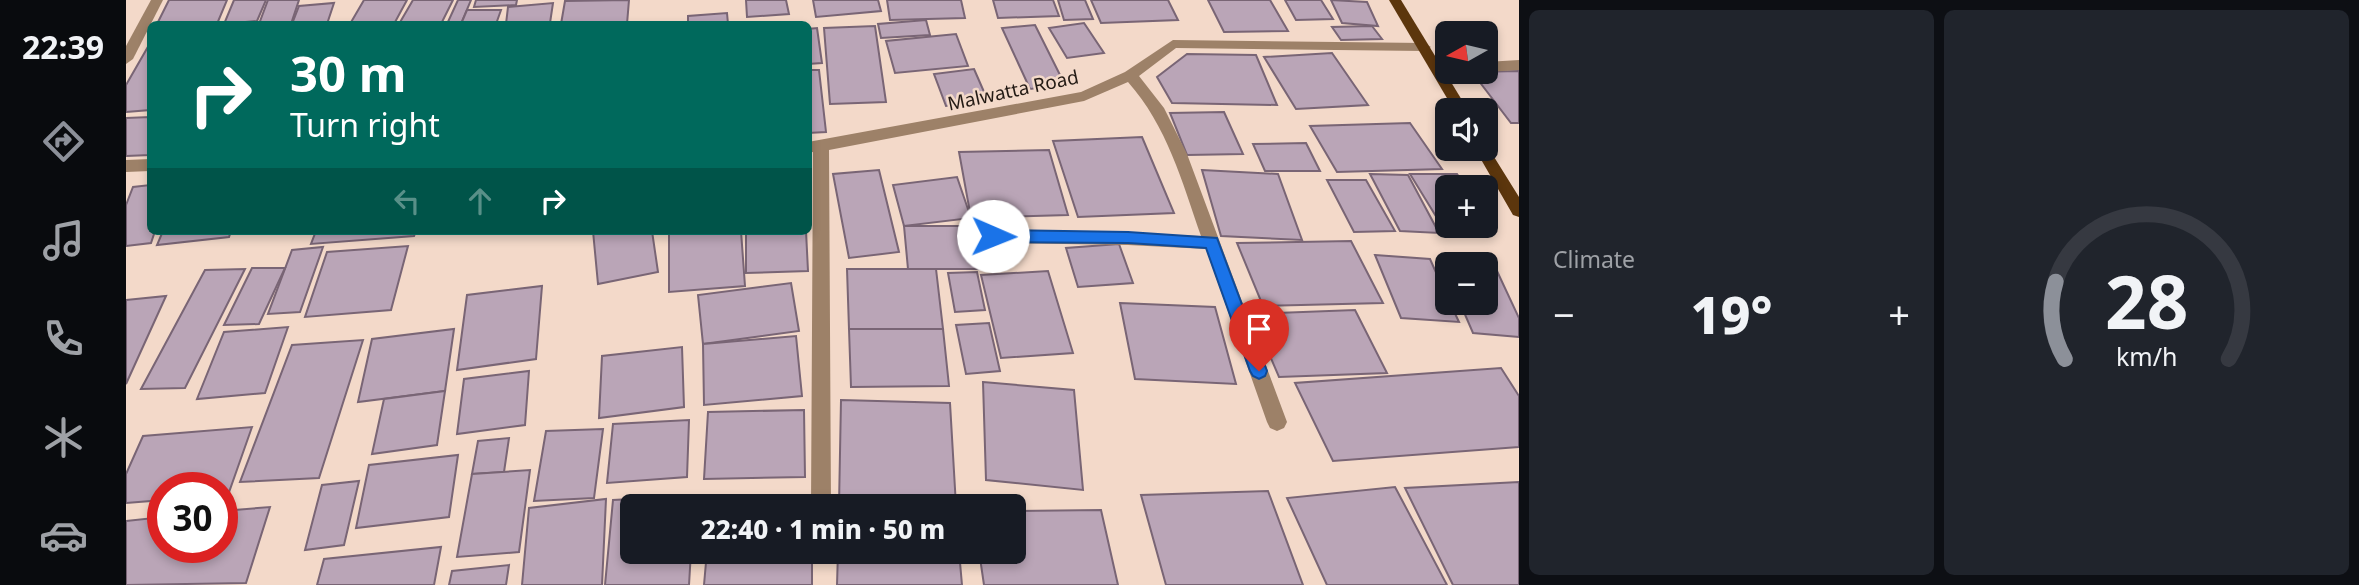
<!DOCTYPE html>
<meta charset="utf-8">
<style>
:root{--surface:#171b24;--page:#20242c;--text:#f1f3f6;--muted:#9ea1a6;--line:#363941;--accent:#8c9099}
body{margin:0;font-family:"Noto Sans",sans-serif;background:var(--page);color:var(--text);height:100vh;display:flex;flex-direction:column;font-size:26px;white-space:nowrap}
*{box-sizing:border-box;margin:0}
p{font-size:23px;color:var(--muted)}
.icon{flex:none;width:38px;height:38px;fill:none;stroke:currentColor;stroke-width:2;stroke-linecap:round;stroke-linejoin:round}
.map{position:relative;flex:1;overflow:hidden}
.details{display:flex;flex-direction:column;gap:10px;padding:10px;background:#0d0f14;width:840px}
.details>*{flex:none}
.hud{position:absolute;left:21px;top:21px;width:665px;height:214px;border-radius:10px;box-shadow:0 4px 10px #0003;background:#00695c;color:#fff;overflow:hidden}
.needle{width:46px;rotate:262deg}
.buttons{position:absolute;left:1309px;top:21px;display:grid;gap:14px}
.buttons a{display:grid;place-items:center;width:63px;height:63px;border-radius:10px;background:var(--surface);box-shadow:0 4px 10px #0003;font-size:35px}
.speed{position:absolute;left:21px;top:472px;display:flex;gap:14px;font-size:35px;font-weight:700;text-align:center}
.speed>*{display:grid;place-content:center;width:91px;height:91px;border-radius:50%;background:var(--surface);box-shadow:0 4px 10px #0003;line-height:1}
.speed .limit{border:10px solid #d22;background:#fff;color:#111}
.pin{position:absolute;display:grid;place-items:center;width:60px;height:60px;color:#fff;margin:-72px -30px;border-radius:50% 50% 50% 0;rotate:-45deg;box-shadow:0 0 7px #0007}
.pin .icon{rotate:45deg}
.me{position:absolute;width:77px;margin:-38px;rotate:91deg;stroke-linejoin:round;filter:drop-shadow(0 0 5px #0008)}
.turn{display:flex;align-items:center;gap:24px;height:147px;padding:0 28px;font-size:32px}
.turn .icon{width:91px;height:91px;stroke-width:2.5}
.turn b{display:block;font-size:49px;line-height:60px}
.lanes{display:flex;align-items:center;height:66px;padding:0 28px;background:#0003;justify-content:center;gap:35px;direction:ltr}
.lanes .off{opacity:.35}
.big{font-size:52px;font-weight:800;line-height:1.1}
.details .tile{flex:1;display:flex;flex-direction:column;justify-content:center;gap:10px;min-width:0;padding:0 24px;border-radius:10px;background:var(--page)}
.details .dial{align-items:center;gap:0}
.dial svg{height:182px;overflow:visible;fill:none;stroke:var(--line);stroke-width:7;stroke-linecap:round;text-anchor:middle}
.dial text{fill:var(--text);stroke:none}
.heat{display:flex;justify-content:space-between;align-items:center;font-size:38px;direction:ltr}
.details .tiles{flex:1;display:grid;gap:10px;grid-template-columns:repeat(2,1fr)}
.trip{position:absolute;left:494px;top:494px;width:406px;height:70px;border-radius:10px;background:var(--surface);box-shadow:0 4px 10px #0003;font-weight:800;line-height:70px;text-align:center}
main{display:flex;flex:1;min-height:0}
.tab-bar{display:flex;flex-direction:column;width:126px;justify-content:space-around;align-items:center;background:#090b0e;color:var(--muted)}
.tab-bar .icon{width:49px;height:49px}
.tab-bar .selected{color:var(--accent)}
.tab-bar b{font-size:32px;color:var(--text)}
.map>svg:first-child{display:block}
.building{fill:#baa5b7;stroke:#796575;stroke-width:2}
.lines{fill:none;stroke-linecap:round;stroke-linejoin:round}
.minor{fill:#9d8168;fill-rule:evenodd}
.primary{fill:#5c360d;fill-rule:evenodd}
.route{fill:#1a73e8;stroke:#114b97;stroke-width:2}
.labels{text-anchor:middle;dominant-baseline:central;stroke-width:5;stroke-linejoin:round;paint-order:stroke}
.street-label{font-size:19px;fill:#231a14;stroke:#f3d9c9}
</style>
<main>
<nav class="tab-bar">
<b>22:39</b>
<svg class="icon selected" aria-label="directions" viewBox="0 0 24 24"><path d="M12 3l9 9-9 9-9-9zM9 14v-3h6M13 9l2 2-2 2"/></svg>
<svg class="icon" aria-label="music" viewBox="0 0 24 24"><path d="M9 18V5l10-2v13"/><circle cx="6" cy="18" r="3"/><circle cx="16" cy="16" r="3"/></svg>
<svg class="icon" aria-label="phone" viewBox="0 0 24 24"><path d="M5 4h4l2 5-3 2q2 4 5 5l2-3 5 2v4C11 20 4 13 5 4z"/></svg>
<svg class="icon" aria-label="climate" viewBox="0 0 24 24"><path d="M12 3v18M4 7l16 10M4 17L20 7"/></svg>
<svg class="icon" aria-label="car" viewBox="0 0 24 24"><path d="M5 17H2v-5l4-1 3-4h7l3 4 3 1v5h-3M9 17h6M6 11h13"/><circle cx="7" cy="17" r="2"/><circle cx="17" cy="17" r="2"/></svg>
</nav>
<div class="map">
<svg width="1393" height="585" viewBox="0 0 1393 585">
<rect width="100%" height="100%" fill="#f3d9c9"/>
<g class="building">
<polygon points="43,0 101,0 91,24 31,24"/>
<polygon points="108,0 140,0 131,21 98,24"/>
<polygon points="142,0 173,0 165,24 133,24"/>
<polygon points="238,0 281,0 268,24 224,24"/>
<polygon points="287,0 327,0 315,24 273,24"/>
<polygon points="332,0 345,0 335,24 321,24"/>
<polygon points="350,0 391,0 390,5 348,7"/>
<polygon points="503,0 501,24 435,24 439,1"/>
<polygon points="620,0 660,0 663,14 621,17"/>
<polygon points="687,0 752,0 755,11 690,17"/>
<polygon points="761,0 835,0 839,18 764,20"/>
<polygon points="867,0 927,0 933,16 872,18"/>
<polygon points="932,0 959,0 967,19 938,20"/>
<polygon points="965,0 1042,0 1052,20 975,23"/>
<polygon points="1082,0 1144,0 1162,31 1098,32"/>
<polygon points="1159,0 1195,0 1207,19 1170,20"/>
<polygon points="1205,0 1241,2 1252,26 1216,23"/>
<polygon points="208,3 201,24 166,24 173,6"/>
<polygon points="427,3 424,23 380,24 382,7"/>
<polygon points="341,10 375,10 370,24 335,24"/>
<polygon points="601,13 602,24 562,24 562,16"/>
<polygon points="800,20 804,35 755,38 752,24"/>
<polygon points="958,23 978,53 941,58 923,28"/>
<polygon points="909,25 939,85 904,89 876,28"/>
<polygon points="749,26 760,102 704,104 698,28"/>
<polygon points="1246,26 1256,39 1215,40 1206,27"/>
<polygon points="691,28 696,63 682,64 682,29"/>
<polygon points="830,34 842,66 769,73 760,41"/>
<polygon points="23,45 24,110 0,112 0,85"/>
<polygon points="1206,53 1242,105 1170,109 1138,57"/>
<polygon points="1061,54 1130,55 1151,105 1046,103 1031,77"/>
<polygon points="848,69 862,101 820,106 808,74"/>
<polygon points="682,70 693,70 700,132 682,133"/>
<polygon points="1393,71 1393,123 1385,123 1346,72"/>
<polygon points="1098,112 1117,154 1061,155 1044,113"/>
<polygon points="24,117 24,155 0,156 0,118"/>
<polygon points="1284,123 1316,169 1211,172 1184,126"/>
<polygon points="1016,137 1048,213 952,217 927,141"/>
<polygon points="1180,143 1194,171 1139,171 1127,144"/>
<polygon points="923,150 942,215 845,218 833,152"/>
<polygon points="753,170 773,252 723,258 707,174"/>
<polygon points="1076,170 1152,174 1176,240 1095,236"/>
<polygon points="1244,174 1282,175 1313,233 1274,231"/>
<polygon points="1284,174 1331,174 1340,187 1321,187 1321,226 1360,226 1360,218 1368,231 1319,231"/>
<polygon points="831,177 845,218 778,226 767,185"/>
<polygon points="1201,180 1240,180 1269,231 1228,232"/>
<polygon points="24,185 24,231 29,231 25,243 0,246 0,205 7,187"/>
<polygon points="778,226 851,226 857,269 782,269"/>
<polygon points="37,231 105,231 103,237 31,245"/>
<polygon points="190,231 290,231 288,236 185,244"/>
<polygon points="467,231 526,231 532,272 472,284"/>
<polygon points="543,231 615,231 619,286 543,292"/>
<polygon points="620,231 680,231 682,271 620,273"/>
<polygon points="1225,241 1257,303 1137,306 1111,243"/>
<polygon points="993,244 1007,283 952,287 940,248"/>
<polygon points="282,246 265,310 179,317 201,252"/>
<polygon points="197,247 174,312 142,314 166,250"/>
<polygon points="1249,255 1304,259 1321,297 1321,303 1324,303 1333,322 1275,318"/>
<polygon points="126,268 159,268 133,324 98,325"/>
<polygon points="119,269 59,388 15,389 79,270"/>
<polygon points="721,269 810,269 817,329 723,329"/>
<polygon points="1360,270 1371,271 1393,318 1393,337 1347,333 1334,303 1360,303"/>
<polygon points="922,271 947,353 875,358 855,275"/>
<polygon points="851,272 859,310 829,312 822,273"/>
<polygon points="665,283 673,331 577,344 572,295"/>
<polygon points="416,286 410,359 331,370 341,295"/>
<polygon points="40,296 0,384 0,300"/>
<polygon points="994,303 1089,307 1110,384 1009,379"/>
<polygon points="1229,310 1261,373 1153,377 1126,314"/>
<polygon points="863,323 874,371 840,374 830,325"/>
<polygon points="162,327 139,393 71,399 98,332"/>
<polygon points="328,329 319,391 232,402 246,339"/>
<polygon points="723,329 817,329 823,386 725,387"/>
<polygon points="670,336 676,396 578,405 577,344"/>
<polygon points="237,340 193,478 114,482 166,345"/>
<polygon points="556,347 558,407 473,418 476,356"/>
<polygon points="1375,368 1393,396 1393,447 1207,461 1169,383"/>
<polygon points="403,371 399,425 331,434 338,379"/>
<polygon points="857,382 948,390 957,490 860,480"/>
<polygon points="319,391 311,445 246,454 258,399"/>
<polygon points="715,400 824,403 830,506 713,506"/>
<polygon points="678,410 679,477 578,479 582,412"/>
<polygon points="563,420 561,477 481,483 487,424"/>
<polygon points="126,427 102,495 96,496 96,488 37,488 37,500 0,503 0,474 17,436"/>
<polygon points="477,429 468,498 408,501 420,431"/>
<polygon points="383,438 378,472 346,474 352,441"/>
<polygon points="332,455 323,517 230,528 243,465"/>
<polygon points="404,470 393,552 331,557 346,474"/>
<polygon points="233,481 218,545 179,550 196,485"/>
<polygon points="1393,482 1393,585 1327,585 1279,488"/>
<polygon points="1269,487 1321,585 1201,585 1161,498"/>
<polygon points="1142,491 1177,585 1040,585 1015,495"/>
<polygon points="567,496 566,506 506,506 506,551 565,551 563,585 479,585 487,500"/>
<polygon points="585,497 686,497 686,506 584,506"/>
<polygon points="480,499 476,585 396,585 403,508"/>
<polygon points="144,507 120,583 0,585 0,521 37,517 37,548 96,548 96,511"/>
<polygon points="975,510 992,585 858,585 853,551 887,551 887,511"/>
<polygon points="315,547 308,585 191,585 198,559"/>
<polygon points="581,551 686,551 686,585 578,585"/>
<polygon points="712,551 833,551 836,585 711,585"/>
<polygon points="383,565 380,585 323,585 326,571"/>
</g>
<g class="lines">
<g class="minor">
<polygon points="25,0 37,0 7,59 0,64 0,46"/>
<path d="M1047,40L1298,43L1305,47L1298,51L1050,48L1013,76L1038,108L1061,154L1161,422L1158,428L1151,431L1144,428L1141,422L1080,249L1002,245L868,243L862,241L860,236L862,231L868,229L1075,236C1056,181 1041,126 1002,82L958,101L703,150L705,506H685L687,152L682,153V142L955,92L999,72Z"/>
<polygon points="1393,60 1393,70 1360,72 1360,62"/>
<polygon points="24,159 24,171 0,172 0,160"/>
</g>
<g class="primary">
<polygon points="1263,0 1275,0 1342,110 1328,110"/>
<polygon points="1360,144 1393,197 1393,217 1387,215 1349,149 1360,149"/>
</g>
</g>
<polygon class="route" points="867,230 1002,232 1091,238 1141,371 1139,376 1133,379 1127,376 1124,371 1080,248 1002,243 867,242 860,236"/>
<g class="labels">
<g class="street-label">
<text transform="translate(887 90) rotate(-12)">Malwatta Road</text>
</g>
</g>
</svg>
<div class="buttons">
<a><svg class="needle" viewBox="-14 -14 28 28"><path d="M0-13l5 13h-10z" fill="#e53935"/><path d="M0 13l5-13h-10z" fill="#9ea1a6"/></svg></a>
<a><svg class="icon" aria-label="sound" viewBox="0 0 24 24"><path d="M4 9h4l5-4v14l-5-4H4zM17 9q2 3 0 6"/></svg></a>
<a>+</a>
<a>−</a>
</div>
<div class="speed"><div class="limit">30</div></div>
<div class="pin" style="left:1133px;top:371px;background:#d93025"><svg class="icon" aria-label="arrive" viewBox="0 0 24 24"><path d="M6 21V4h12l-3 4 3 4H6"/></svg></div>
<svg class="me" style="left:867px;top:236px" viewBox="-20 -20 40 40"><circle r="19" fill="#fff"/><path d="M0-13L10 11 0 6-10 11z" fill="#1a73e8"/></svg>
<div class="trip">22:40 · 1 min · 50 m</div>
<div class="hud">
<div class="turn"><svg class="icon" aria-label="right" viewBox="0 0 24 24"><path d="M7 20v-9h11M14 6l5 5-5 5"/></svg><div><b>30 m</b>Turn right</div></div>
<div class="lanes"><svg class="icon off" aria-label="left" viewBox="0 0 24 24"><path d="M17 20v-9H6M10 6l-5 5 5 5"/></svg><svg class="icon off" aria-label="ahead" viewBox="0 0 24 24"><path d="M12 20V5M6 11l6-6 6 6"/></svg><svg class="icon" aria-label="right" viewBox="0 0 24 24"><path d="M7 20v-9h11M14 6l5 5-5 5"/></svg></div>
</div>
</div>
<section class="details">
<div class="tiles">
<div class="tile"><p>Climate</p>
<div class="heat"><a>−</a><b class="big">19°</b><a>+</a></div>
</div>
<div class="tile dial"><svg viewBox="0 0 100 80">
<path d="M14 69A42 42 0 1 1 86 69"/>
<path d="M14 69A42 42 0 0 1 10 35" stroke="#8c9099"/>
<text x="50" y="56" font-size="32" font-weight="700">28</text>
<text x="50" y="72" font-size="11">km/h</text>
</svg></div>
</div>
</section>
</main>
